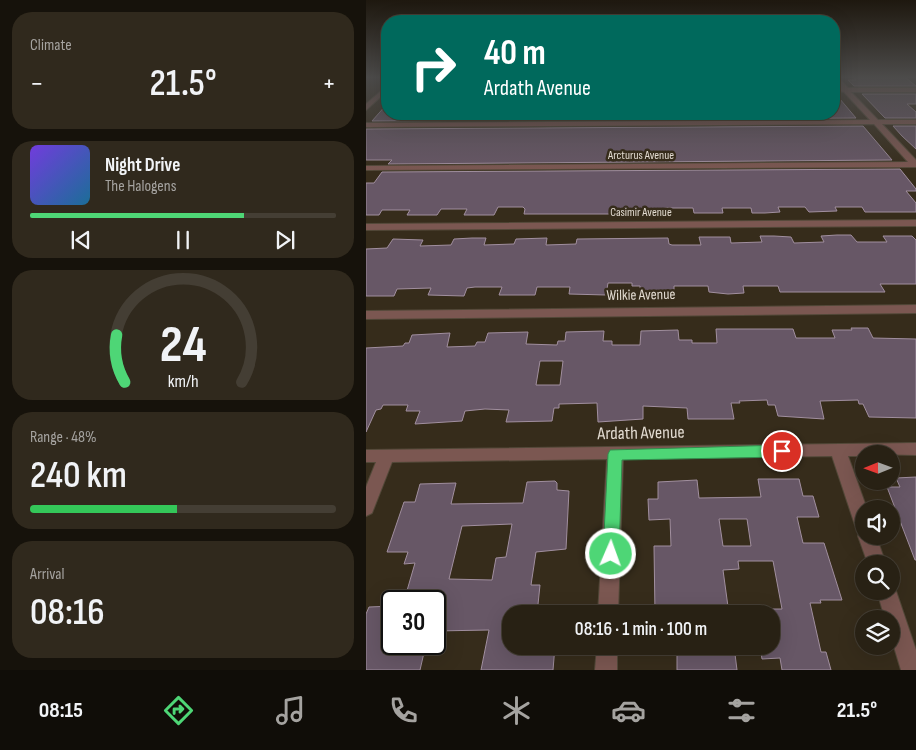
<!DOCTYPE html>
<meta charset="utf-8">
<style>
:root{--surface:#282114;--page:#30291d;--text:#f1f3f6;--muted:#a5a3a0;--line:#443e34;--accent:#4ed676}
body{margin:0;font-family:"Sofia Sans Condensed",sans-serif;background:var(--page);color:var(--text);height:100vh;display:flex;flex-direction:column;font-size:19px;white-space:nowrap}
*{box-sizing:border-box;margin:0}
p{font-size:16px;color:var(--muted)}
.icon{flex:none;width:28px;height:28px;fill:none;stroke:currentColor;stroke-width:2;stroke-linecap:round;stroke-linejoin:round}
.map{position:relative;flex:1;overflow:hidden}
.details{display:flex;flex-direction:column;gap:12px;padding:12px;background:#16120b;width:366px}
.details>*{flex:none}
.hud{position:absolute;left:15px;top:15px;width:459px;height:105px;border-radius:20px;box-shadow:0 5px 20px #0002,0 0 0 1px var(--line);background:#00695c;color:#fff;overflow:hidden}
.needle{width:32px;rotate:269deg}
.fabs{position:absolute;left:489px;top:445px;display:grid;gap:10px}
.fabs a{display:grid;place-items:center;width:45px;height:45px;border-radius:50%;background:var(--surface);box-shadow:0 5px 20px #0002,0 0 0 1px var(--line);font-size:25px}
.speed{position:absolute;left:15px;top:590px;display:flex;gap:10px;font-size:25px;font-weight:700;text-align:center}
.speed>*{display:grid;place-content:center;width:65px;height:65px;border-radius:50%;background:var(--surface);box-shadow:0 5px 20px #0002,0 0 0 1px var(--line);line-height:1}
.speed .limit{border:2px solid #111;border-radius:8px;background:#fff;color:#111}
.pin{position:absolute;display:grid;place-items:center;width:42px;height:42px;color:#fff;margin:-21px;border:2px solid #fff;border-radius:50%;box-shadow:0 1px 5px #0007}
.me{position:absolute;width:55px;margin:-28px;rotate:2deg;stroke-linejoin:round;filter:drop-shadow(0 0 4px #0008)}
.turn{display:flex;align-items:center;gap:18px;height:105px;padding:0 20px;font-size:22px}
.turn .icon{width:65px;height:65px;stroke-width:2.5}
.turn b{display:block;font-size:35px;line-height:42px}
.big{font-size:38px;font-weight:600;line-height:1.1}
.details .tile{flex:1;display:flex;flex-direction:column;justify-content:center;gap:8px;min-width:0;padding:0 18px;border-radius:20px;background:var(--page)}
.details .dial{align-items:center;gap:0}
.dial svg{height:130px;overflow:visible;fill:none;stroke:var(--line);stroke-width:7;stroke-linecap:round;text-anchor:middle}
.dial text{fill:var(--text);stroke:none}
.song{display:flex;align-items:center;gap:15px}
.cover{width:60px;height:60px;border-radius:8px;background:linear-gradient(135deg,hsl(260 70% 55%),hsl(200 70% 35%))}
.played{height:5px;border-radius:2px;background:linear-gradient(90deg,var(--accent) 70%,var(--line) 70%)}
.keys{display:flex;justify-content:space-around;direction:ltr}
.heat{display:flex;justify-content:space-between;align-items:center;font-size:28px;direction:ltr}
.charge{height:8px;border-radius:4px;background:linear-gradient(90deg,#34c759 48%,var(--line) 0)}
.trip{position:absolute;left:136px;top:605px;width:278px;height:50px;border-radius:20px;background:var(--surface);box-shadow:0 5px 20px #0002,0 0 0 1px var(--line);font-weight:600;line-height:50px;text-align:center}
.tabs{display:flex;height:80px;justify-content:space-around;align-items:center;background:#100d08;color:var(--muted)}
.tabs .icon{width:35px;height:35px}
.tabs .current{color:var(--accent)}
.tabs b{font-size:22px;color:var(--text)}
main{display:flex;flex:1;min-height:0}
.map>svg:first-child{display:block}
.building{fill:#675766;stroke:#a18f9f;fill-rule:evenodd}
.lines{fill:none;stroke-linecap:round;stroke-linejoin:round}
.minor-casing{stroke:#524838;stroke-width:2}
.minor{fill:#7b5751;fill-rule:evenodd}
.route{fill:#4ed676;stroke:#338b4d}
.labels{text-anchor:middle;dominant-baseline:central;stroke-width:5;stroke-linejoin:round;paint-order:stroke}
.far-street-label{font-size:12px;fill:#e2dbd1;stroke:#362c1b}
.street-label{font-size:15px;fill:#e2dbd1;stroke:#362c1b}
.near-street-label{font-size:18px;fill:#e2dbd1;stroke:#362c1b}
</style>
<main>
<section class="details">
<div class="tile"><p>Climate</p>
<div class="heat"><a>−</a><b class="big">21.5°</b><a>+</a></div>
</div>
<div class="tile">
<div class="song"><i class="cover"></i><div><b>Night Drive</b><p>The Halogens</p></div></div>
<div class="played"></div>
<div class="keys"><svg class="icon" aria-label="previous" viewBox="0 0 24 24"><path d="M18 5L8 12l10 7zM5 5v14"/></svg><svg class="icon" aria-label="pause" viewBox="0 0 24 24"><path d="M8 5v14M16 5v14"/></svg><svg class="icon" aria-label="next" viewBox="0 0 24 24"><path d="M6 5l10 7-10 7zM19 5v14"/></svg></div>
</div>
<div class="tile dial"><svg viewBox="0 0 100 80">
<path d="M14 69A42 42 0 1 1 86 69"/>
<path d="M14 69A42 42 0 0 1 9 40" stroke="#4ed676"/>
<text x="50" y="56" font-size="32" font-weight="700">24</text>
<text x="50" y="72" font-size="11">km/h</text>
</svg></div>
<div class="tile"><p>Range · 48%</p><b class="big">240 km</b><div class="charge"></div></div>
<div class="tile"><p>Arrival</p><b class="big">08:16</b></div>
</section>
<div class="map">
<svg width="550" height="670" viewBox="0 0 550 670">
<rect width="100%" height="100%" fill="#362c1b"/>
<g class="building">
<polygon points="488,78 540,78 550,86 488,86 482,80 490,80"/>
<polygon points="468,92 490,118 6,121 21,104 21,114 468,114"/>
<polygon points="496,94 550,94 550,104 541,104 550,112 550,118 519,118"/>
<polygon points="497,126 526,160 22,164 26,160 0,160 0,129"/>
<polygon points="527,126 550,126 550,149 536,136"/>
<polygon points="534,169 550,189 550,191 540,191 550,203 550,212 499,212 496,207 469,207 471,211 443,212 439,207 412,207 414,212 399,213 386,213 385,208 356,208 357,213 328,213 327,208 299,208 300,213 285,214 271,214 271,209 244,209 244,214 158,214 159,209 157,207 132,207 128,215 98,215 101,209 75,209 71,215 41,215 44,210 16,210 13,215 0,215 0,183 8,183 16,172"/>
<polygon points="471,235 485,235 491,242 521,242 517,236 546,236 550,240 550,284 514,284 519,292 414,292 412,286 377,286 378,293 362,294 343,292 342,286 308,286 308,293 274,294 274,286 266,286 266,283 242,283 240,295 203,294 204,287 171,287 169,295 133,295 136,287 109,287 101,288 98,296 62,295 65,288 31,289 28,296 0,296 0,249 21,248 27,239 57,240 54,246 85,245 88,239 106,238 120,238 118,245 148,244 150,239 181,238 180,245 210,244 211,239 302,238 303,244 306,245 335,245 333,237 364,237 365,243 396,242 394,236 408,236 425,237 428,243 458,242 455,236"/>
<path d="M485,328H502L507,338L550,339V418L503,417L497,404H493L492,400L454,401L458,419L412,416L409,405H402L401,400L373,401L374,403H365L368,419H322L321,408L277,406V419L232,422L231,403L193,404V408H188L186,421L140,422L143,410L119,409L99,411L96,421L49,424L54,411H40L42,405H17L15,409L10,410L0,432V348L37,346L39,343H43L46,335L84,333L81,347L109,346L111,342H119L122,333L162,332L160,344L191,345L192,341H199L200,332L238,331L237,341H246V345H274L275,331L312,330L313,340H326V343H351L350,329H427L430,338H469L466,330H486ZM174,361H197L194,385H170Z"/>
<polygon points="550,477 550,560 549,560 521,487 534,487 530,478"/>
<path d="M392,479H433L437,496H447L453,517H431L437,543H458L476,600H454L455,603H444L455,652H460L465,670H416L414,658L396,659L394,646H405V609H416L407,561H372L373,569L357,570L363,614H289L288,546H305L304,519L283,520L282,499H292V482L331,480L333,498L395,497ZM353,519H381L385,546H357Z"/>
<path d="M189,481L191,483V490L203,491L200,549L170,552L165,585H174L171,614H145V646H189L187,670H115L123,630L69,631V601H38L49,563L38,564L42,552H21L38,502H49L54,484L90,483L85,504L157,503L161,482ZM146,524L140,557L130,558L126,580L83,579L96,526Z"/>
<polygon points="26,606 26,644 60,644 54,670 0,670 0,614 3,607"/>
<polygon points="323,646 368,646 371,670 311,670 311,654 324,654"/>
</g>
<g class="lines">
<g class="minor-casing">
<g id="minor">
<polygon points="468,78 473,78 482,88 550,88 550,92 485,92 512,120 550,120 550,124 516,124 550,160 550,167 0,170 0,166 542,162 508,124 0,127 0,123 504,120 478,92 473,91 475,88"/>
<polygon points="21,86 21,91 0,110 0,104"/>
<polygon points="550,220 550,226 0,230 0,224"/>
<polygon points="550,305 550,313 0,319 0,311"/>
<polygon points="550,443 550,455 498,454 498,456 482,456 501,509 498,509 498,536 510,536 520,564 502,564 492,536 494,532 489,525 466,456 257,459 252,614 232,614 241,459 26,462 6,513 0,516 0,487 10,462 0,462 0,450"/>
<polygon points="525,583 530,591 550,650 550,670 535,670 525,637 525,619 519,619 511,591 525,591"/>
<polygon points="231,646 251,646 251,670 229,670"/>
</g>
</g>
<use href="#minor" class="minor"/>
</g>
<linearGradient id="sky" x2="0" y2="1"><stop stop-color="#1e180f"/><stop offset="0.45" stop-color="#4c4b4a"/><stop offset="1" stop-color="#4c4b4a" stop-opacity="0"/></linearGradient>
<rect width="550" height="172" fill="url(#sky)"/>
<polygon class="route" points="416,445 421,447 424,451 421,455 416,457 256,460 253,554 251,559 245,562 239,559 237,554 242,454 244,450"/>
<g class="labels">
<g class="far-street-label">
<text x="275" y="155">Arcturus Avenue</text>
<text x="275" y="212">Casimir Avenue</text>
</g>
<g class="street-label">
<text transform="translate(275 295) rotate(-1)">Wilkie Avenue</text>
</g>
<g class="near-street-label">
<text transform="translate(275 433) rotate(-1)">Ardath Avenue</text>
</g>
</g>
</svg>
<div class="fabs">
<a><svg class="needle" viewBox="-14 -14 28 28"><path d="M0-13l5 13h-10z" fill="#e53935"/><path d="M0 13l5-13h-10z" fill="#a5a3a0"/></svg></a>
<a><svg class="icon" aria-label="sound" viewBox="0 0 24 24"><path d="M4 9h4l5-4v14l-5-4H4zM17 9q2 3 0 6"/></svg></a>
<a><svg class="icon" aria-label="search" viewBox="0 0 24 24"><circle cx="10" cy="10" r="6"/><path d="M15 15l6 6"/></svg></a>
<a><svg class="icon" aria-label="layers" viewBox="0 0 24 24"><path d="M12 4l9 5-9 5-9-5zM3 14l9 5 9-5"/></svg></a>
</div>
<div class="speed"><div class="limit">30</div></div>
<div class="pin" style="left:416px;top:451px;background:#d93025"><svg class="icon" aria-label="arrive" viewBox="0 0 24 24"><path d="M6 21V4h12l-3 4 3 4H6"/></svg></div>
<svg class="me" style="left:245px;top:554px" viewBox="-20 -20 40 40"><circle r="17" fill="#4ed676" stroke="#fff" stroke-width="3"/><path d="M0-11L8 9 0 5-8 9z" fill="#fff"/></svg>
<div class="trip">08:16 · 1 min · 100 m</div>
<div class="hud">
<div class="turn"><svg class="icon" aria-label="right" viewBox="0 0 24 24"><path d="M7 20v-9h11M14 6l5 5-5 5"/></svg><div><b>40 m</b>Ardath Avenue</div></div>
</div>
</div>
</main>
<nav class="tabs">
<b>08:15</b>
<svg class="icon current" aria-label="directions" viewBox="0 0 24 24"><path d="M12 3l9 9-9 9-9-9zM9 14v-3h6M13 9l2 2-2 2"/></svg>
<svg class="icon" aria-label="music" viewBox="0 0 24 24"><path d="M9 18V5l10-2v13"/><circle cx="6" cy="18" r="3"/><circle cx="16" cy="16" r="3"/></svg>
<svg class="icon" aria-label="phone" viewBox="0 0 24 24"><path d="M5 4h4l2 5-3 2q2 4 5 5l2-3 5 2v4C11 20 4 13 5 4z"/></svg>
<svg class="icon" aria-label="climate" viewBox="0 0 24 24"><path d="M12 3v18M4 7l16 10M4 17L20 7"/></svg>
<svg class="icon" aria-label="car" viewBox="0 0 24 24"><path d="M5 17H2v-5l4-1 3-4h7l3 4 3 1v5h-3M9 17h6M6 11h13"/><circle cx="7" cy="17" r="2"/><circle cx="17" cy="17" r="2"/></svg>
<svg class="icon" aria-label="filters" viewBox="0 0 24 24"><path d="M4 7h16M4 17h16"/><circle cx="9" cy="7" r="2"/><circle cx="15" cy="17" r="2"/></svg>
<b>21.5°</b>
</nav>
